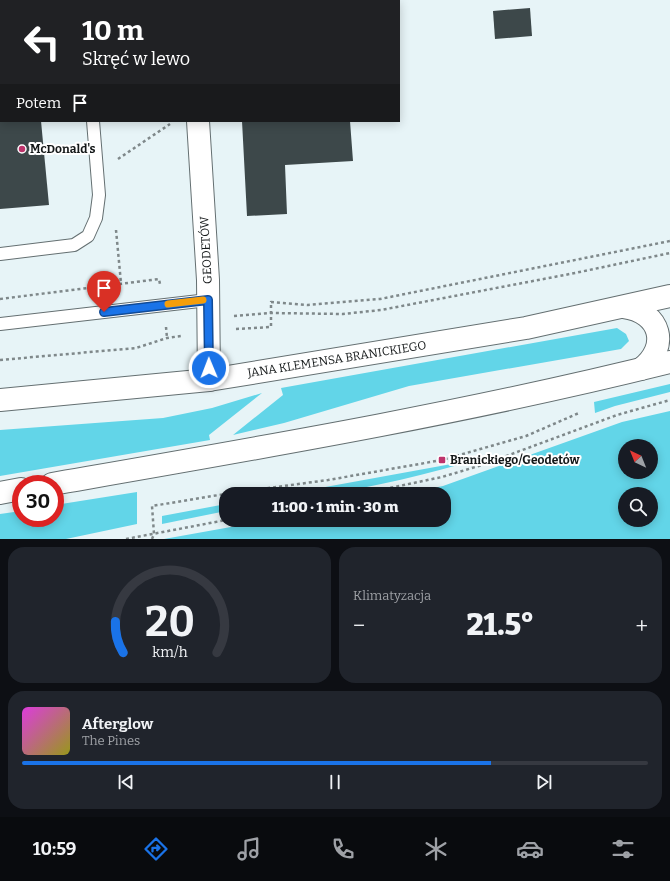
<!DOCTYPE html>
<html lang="pl">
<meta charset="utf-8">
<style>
:root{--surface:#171b24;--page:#20242c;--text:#f1f3f6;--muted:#9ea1a6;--line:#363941;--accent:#1a73e8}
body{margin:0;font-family:Bitter,serif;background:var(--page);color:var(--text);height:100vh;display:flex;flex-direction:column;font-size:15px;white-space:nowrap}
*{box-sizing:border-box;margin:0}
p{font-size:13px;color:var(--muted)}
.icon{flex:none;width:22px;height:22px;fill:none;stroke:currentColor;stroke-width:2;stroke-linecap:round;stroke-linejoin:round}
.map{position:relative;height:539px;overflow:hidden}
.sheet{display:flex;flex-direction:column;gap:8px;padding:8px;background:#0d0f14;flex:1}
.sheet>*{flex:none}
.hud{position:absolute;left:0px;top:0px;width:400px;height:122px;box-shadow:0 2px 10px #0003;background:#202124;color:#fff;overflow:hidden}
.needle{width:26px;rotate:317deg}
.buttons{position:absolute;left:618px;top:439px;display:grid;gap:8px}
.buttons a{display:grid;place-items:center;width:40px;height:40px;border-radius:50%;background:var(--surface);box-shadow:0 2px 10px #0003;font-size:20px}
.speed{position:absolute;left:12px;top:475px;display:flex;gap:8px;font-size:20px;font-weight:700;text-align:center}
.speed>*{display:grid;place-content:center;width:52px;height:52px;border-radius:50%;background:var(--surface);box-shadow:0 2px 10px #0003;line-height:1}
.speed .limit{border:6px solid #d22;background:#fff;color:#111}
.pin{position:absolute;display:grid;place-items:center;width:34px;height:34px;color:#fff;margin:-41px -17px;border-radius:50% 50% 50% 0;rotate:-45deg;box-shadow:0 0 4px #0007}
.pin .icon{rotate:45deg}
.me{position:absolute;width:44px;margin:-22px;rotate:359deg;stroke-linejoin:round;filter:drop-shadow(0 0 3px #0008)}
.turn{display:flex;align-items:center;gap:14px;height:84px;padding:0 16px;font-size:18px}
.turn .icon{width:52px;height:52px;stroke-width:2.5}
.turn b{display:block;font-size:28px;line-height:34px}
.then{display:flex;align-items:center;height:38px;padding:0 16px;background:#0003;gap:8px;font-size:15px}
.big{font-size:30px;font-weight:800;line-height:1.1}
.sheet .tile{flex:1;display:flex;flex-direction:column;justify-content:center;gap:6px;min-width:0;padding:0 14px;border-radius:16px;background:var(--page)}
.sheet .dial{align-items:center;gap:0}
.dial svg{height:104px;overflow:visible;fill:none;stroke:var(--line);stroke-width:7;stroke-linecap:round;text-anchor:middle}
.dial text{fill:var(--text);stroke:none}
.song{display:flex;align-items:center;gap:12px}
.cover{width:48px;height:48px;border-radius:6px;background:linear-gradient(135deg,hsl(300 70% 55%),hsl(60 70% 35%))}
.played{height:4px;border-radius:2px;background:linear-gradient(90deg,var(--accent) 75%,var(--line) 75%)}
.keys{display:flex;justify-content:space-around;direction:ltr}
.heat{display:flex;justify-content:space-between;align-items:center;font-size:22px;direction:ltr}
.sheet .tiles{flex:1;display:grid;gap:8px;grid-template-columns:1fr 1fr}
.tile:last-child{grid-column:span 2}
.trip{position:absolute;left:219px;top:487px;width:232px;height:40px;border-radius:16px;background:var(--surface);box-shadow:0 2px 10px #0003;font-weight:800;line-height:40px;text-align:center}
.tabs{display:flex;height:64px;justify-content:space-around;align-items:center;background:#090b0e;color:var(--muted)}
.tabs .icon{width:28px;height:28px}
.tabs .on{color:var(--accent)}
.tabs b{font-size:18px;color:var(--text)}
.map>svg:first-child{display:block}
.green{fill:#62d5e8;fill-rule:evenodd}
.building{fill:#3d484a}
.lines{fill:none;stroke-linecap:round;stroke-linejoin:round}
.service-casing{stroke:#646f71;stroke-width:14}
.minor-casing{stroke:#646f71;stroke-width:24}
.secondary-casing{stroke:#646f71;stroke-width:24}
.path{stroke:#7f888a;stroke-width:2.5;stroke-dasharray:3 3;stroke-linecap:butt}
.service{stroke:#fff;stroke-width:12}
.minor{stroke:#fff;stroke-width:22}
.secondary{stroke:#fff;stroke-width:22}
.route-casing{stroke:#114b97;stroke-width:10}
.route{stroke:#1a73e8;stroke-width:7}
.slow{stroke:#f59e0b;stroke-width:7}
.poi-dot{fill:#be346c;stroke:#fff;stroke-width:1.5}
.labels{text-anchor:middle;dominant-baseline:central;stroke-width:4;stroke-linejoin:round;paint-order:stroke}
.poi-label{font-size:12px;font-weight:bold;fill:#141819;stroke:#fff;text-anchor:start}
.street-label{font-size:12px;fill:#141819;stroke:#fff}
</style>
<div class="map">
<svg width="670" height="539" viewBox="0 0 670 539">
<rect width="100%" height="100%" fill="#e7f4f7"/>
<g class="green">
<polygon points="617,328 626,334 629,341 621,349 409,386 284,423 233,435 283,395 281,388"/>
<polygon points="670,384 670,392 615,406 595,413 594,402"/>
<polygon points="262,393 209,435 210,440 0,476 0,430 163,418 212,408"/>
<path d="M670,411V539H164L270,520H444V494H404L443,486L622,422ZM625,446H651V472H625ZM625,494H651V520H625Z"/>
<path d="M479,459C428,474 376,487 324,494C312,495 299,494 287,494Z"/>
<polygon points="137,492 137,524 66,539 0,539 0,514 21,511 21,518 55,518 55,505"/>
<polygon points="226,504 226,511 162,524 162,516"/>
</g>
<g class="building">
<polygon points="530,8 532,36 495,39 493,11"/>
<polygon points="0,121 41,121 49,205 0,209"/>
<polygon points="242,121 350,121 353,161 285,165 287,214 247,216"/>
</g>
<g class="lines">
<g class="service-casing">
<g id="service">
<polyline points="0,4 1,4"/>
<polyline points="0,31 1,31"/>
<polyline points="0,254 74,245 88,236 96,218 99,195 93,121"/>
<polyline points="0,324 208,300"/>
</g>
</g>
<g class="minor-casing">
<g id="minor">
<polyline points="190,0 190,1"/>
<polyline points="198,121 208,280 209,380"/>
</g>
</g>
<g class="secondary-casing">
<g id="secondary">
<path d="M624,307C661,312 670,347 641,369"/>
<polyline points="0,400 209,380 526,328 670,296"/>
<path d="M52,484C259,448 466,413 670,362"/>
<polyline points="0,493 21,489"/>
</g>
</g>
<g class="path">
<polyline points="118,159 170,124"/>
<polyline points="116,230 121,283"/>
<polyline points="0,299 159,279 160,284"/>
<polyline points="234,316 271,313 343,314 381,310 575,273 670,253"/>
<polyline points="166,327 167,338"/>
<polyline points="236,329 271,327 271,302 308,305 380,299 670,241"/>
<polyline points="0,360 136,348 167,338 181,336"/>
<polyline points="361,494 442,477 482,465 617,415 670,400"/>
<polyline points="126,539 226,520"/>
<polyline points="152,539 154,534 152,506 225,494 328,480 442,460 526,436 579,413"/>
</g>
<use href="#service" class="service"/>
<use href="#minor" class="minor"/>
<use href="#secondary" class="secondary"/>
</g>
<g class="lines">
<g class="route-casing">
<polyline id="route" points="104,312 208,300 209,368"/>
</g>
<use href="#route" class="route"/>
<polyline class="slow" points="168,304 203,300"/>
</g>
<g class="poi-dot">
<circle cx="22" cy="149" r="4"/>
<rect x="438" y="456" width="8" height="8" rx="2"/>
</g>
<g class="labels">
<g class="poi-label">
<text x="30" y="149">McDonald's</text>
<text x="450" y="460">Branickiego/Geodetów</text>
</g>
<g class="street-label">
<text transform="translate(206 250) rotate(-93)">GEODETÓW</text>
<text transform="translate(337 359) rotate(-9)">JANA KLEMENSA BRANICKIEGO</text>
</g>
</g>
</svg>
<div class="buttons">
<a><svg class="needle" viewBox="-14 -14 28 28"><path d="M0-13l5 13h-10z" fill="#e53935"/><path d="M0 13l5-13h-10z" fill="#9ea1a6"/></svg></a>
<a><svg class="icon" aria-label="search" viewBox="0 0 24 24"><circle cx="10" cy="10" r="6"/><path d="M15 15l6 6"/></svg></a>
</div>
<div class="speed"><div class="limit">30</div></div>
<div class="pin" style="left:104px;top:312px;background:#d93025"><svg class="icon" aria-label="arrive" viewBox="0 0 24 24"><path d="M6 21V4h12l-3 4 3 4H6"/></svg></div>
<svg class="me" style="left:209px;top:368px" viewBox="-20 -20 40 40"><circle r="17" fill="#1a73e8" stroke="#fff" stroke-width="3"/><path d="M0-11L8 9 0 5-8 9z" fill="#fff"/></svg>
<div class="trip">11:00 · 1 min · 30 m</div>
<div class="hud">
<div class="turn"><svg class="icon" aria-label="left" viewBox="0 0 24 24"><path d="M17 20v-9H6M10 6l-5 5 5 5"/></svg><div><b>10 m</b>Skręć w lewo</div></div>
<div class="then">Potem<svg class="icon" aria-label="arrive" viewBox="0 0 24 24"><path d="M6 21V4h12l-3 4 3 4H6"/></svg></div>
</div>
</div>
<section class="sheet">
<div class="tiles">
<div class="tile dial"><svg viewBox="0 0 100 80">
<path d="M14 69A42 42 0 1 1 86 69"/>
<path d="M14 69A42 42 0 0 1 8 45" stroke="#1a73e8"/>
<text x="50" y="56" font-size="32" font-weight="700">20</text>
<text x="50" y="72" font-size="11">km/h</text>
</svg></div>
<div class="tile"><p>Klimatyzacja</p>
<div class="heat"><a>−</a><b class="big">21.5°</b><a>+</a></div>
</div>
<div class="tile">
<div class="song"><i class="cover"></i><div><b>Afterglow</b><p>The Pines</p></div></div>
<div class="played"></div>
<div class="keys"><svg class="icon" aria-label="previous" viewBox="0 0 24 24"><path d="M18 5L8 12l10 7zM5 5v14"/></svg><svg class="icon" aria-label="pause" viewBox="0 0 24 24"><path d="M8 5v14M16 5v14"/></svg><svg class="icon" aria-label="next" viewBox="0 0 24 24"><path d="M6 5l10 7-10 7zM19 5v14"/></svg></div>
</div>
</div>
</section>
<nav class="tabs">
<b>10:59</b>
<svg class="icon on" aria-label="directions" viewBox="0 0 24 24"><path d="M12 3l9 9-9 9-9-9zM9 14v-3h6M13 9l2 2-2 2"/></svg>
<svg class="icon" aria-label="music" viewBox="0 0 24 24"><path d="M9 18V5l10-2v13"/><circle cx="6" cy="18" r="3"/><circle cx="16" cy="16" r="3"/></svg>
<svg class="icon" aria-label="phone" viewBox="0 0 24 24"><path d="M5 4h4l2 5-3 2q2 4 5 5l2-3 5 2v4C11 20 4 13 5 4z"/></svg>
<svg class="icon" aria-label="climate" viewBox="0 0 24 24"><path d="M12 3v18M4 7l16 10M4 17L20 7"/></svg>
<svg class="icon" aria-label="car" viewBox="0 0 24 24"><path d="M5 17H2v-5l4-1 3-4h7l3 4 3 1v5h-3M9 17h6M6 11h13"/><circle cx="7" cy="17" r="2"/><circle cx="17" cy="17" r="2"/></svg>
<svg class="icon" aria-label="filters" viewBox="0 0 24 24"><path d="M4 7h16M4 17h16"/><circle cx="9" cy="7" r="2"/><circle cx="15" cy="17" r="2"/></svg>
</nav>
